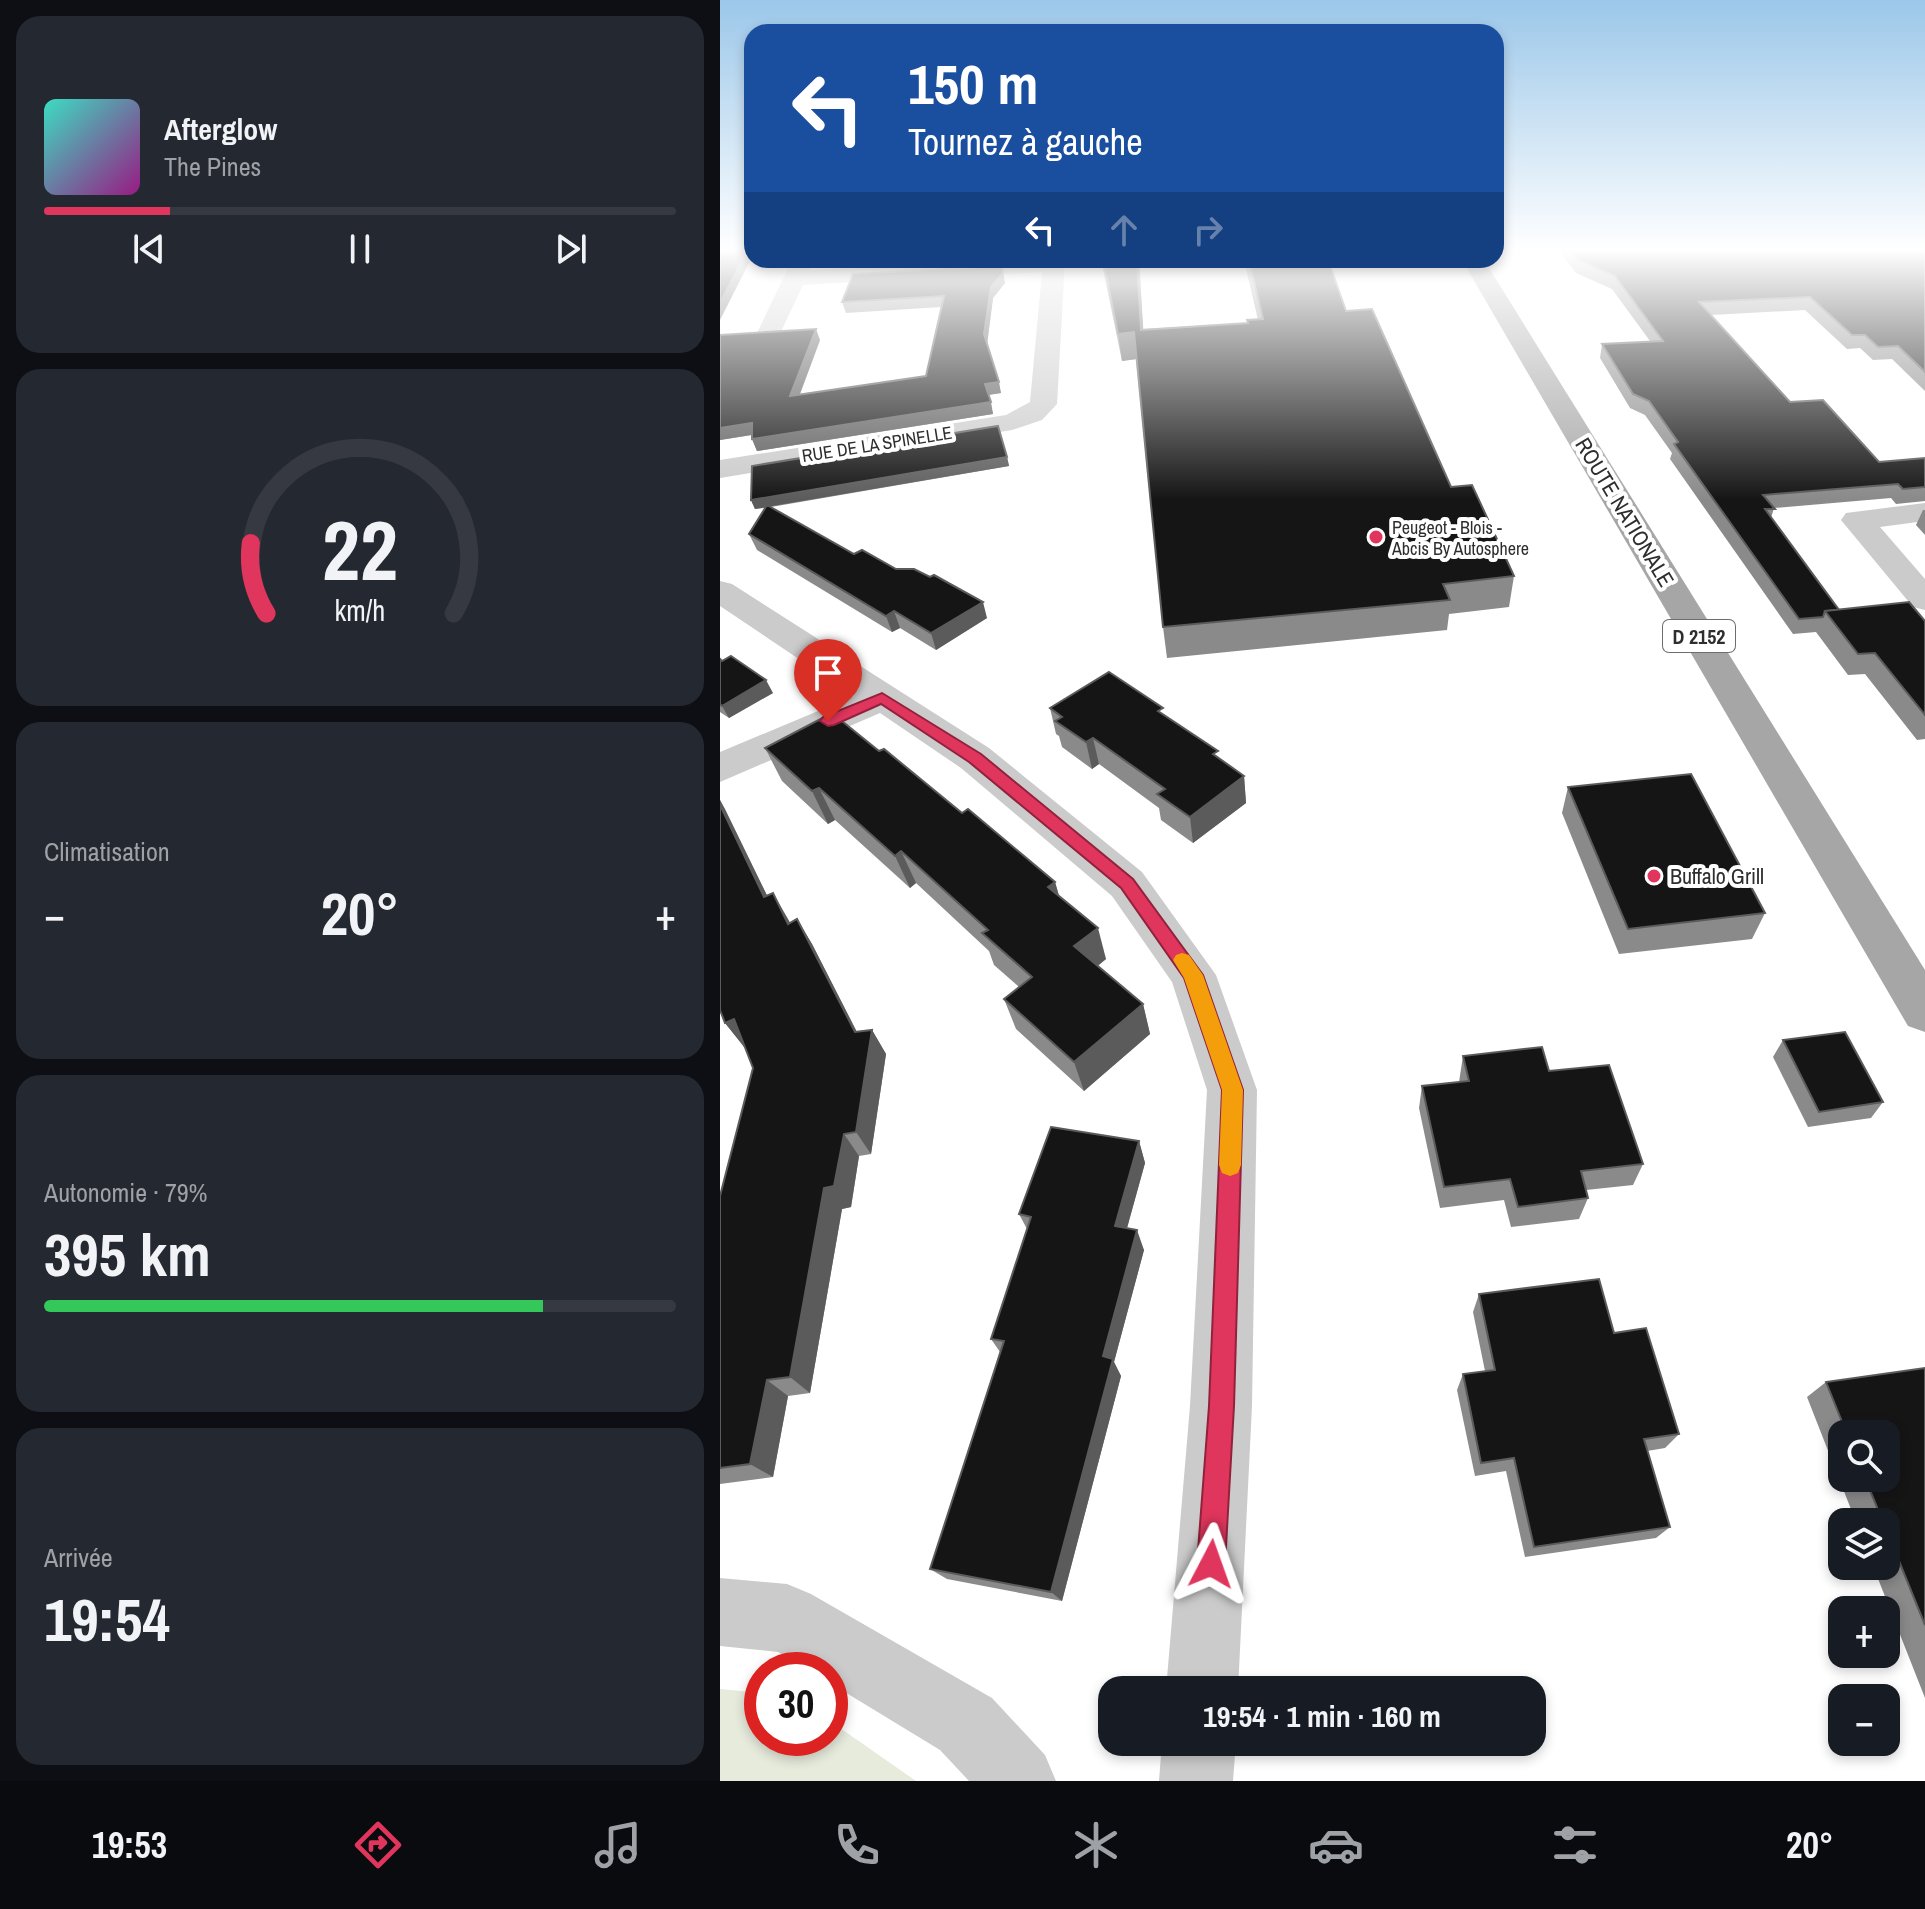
<!DOCTYPE html>
<html lang="fr">
<meta charset="utf-8">
<style>
:root{--surface:#171b24;--page:#242831;--text:#f1f3f6;--muted:#9ea1a6;--line:#363941;--accent:#e0355d}
body{margin:0;font-family:"Archivo Narrow",sans-serif;background:var(--page);color:var(--text);height:100vh;display:flex;flex-direction:column;font-size:30px;white-space:nowrap}
*{box-sizing:border-box;margin:0}
p{font-size:26px;color:var(--muted)}
.icon{flex:none;width:44px;height:44px;fill:none;stroke:currentColor;stroke-width:2;stroke-linecap:round;stroke-linejoin:round}
.map{position:relative;flex:1;overflow:hidden}
.side{display:flex;flex-direction:column;gap:16px;padding:16px;background:#0d0f14;width:720px}
.side>*{flex:none}
.top-card{position:absolute;left:24px;top:24px;width:760px;height:244px;border-radius:24px;box-shadow:0 4px 12px #0003;background:#1a4fa0;color:#fff;overflow:hidden}
.fabs{position:absolute;left:1108px;top:1420px;display:grid;gap:16px}
.fabs a{display:grid;place-items:center;width:72px;height:72px;border-radius:16px;background:var(--surface);box-shadow:0 4px 12px #0003;font-size:40px}
.speed{position:absolute;left:24px;top:1652px;display:flex;gap:16px;font-size:40px;font-weight:700;text-align:center}
.speed>*{display:grid;place-content:center;width:104px;height:104px;border-radius:50%;background:var(--surface);box-shadow:0 4px 12px #0003;line-height:1}
.speed .limit{border:12px solid #d22;background:#fff;color:#111}
.pin{position:absolute;display:grid;place-items:center;width:68px;height:68px;color:#fff;margin:-82px -34px;border-radius:50% 50% 50% 0;rotate:-45deg;box-shadow:0 0 8px #0007}
.pin .icon{rotate:45deg}
.me{position:absolute;width:88px;margin:-44px;rotate:4deg;stroke-linejoin:round;filter:drop-shadow(0 0 6px #0008)}
.turn{display:flex;align-items:center;gap:28px;height:168px;padding:0 32px;font-size:36px}
.turn .icon{width:104px;height:104px;stroke-width:2.5}
.turn b{display:block;font-size:56px;line-height:68px}
.lanes{display:flex;align-items:center;height:76px;padding:0 32px;background:#0003;justify-content:center;gap:40px;direction:ltr}
.lanes .off{opacity:.35}
.big{font-size:60px;font-weight:700;line-height:1.1}
.side .widget{flex:1;display:flex;flex-direction:column;justify-content:center;gap:12px;min-width:0;padding:0 28px;border-radius:24px;background:var(--page)}
.side .dial{align-items:center;gap:0}
.dial svg{height:208px;overflow:visible;fill:none;stroke:var(--line);stroke-width:7;stroke-linecap:round;text-anchor:middle}
.dial text{fill:var(--text);stroke:none}
.song{display:flex;align-items:center;gap:24px}
.cover{width:96px;height:96px;border-radius:12px;background:linear-gradient(135deg,hsl(170 70% 55%),hsl(310 70% 35%))}
.played{height:8px;border-radius:4px;background:linear-gradient(90deg,var(--accent) 20%,var(--line) 20%)}
.keys{display:flex;justify-content:space-around;direction:ltr}
.heat{display:flex;justify-content:space-between;align-items:center;font-size:44px;direction:ltr}
.charge{height:12px;border-radius:6px;background:linear-gradient(90deg,#34c759 79%,var(--line) 0)}
.trip{position:absolute;left:378px;top:1676px;width:448px;height:80px;border-radius:24px;background:var(--surface);box-shadow:0 4px 12px #0003;font-weight:700;line-height:80px;text-align:center}
.tabs{display:flex;height:128px;justify-content:space-around;align-items:center;background:#090b0e;color:var(--muted)}
.tabs .icon{width:56px;height:56px}
.tabs .active{color:var(--accent)}
.tabs b{font-size:36px;color:var(--text)}
main{display:flex;flex:1;min-height:0}
.map>svg:first-child{display:block}
.green{fill:#e6ebdc}
.lines{fill:none;stroke-linecap:round;stroke-linejoin:round}
.minor{fill:#cbcbcb;fill-rule:evenodd}
.major{fill:#a6a6a6;fill-rule:evenodd}
.wall{fill:#8a8a8a;fill-rule:evenodd}
.shaded-wall{fill:#5b5b5b}
.building{fill:#151515;stroke:#5b5b5b;stroke-width:2}
.route{fill:#e0355d;stroke:#92223c;stroke-width:2}
.slow{fill:#f59e0b}
.poi-dot{fill:#e0355d;stroke:#fff;stroke-width:3}
.labels{text-anchor:middle;dominant-baseline:central;stroke-width:8;stroke-linejoin:round;paint-order:stroke}
.far-street-label{font-size:18px;fill:#2e2e2e;stroke:#fff}
.far-poi-label{font-size:18px;fill:#2e2e2e;stroke:#fff;text-anchor:start}
.shield{fill:#fff;stroke:#6d6d6d;stroke-width:2}
.shield-label{font-size:20px;font-weight:bold;fill:#2e2e2e}
.street-label{font-size:22px;fill:#2e2e2e;stroke:#fff}
.poi-label{font-size:22px;fill:#2e2e2e;stroke:#fff;text-anchor:start}
</style>
<main>
<section class="side">
<div class="widget">
<div class="song"><i class="cover"></i><div><b>Afterglow</b><p>The Pines</p></div></div>
<div class="played"></div>
<div class="keys"><svg class="icon" aria-label="previous" viewBox="0 0 24 24"><path d="M18 5L8 12l10 7zM5 5v14"/></svg><svg class="icon" aria-label="pause" viewBox="0 0 24 24"><path d="M8 5v14M16 5v14"/></svg><svg class="icon" aria-label="next" viewBox="0 0 24 24"><path d="M6 5l10 7-10 7zM19 5v14"/></svg></div>
</div>
<div class="widget dial"><svg viewBox="0 0 100 80">
<path d="M14 69A42 42 0 1 1 86 69"/>
<path d="M14 69A42 42 0 0 1 8 42" stroke="#e0355d"/>
<text x="50" y="56" font-size="32" font-weight="700">22</text>
<text x="50" y="72" font-size="11">km/h</text>
</svg></div>
<div class="widget"><p>Climatisation</p>
<div class="heat"><a>−</a><b class="big">20°</b><a>+</a></div>
</div>
<div class="widget"><p>Autonomie · 79%</p><b class="big">395 km</b><div class="charge"></div></div>
<div class="widget"><p>Arrivée</p><b class="big">19:54</b></div>
</section>
<div class="map">
<svg width="1205" height="1781" viewBox="0 0 1205 1781">
<rect width="100%" height="100%" fill="#fff"/>
<polygon class="green" points="0,1689 42,1693 42,1738 110,1738 110,1721 196,1781 0,1781"/>
<g class="lines">
<g class="minor">
<polygon points="72,260 92,260 90,270 345,260 337,404 322,420 292,430 0,478 0,460 286,415 310,402 322,272 83,285 58,338 40,338 37,333"/>
<polygon points="1205,503 1205,521 1160,527 1205,579 1205,610 1193,607 1121,520 1126,513"/>
<polygon points="0,581 12,584 269,748 422,872 496,975 537,1090 532,1406 518,1690 446,1690 470,1406 487,1090 452,982 392,896 241,768 160,713 0,782 0,752 134,696 0,606"/>
<polygon points="0,1578 67,1584 91,1594 272,1698 325,1755 336,1781 249,1781 220,1750 110,1683 110,1670 88,1670 58,1652 0,1646"/>
<polygon points="442,1742 516,1742 513,1781 439,1781"/>
</g>
<polygon class="major" points="742,260 764,260 1205,970 1205,1032 1188,1026"/>
</g>
<g class="wall">
<polygon points="839,251 1205,251 1205,391 1172,359 1153,360 1140,348 1127,349 1085,310 991,315 1070,402 1159,462 1205,458 1205,501 1176,504 1171,498 1054,508 1051,518 1119,610 1205,621 1205,739 1197,740 1145,674 1128,675 1096,632 1073,634 950,459 952,453 925,415 910,408 880,358 882,344 930,341 892,289 856,273"/>
<polygon points="142,260 268,260 144,265"/>
<polygon points="381,260 419,260 423,329 527,323 538,320 524,260 608,260 626,311 731,487 794,576 789,607 729,614 727,630 447,658 443,627 416,359 402,361"/>
<polygon points="282,266 285,283 273,298 267,343 281,393 268,395 273,414 37,451 32,439 32,435 0,440 0,335 100,340 80,394 206,376 221,307 126,313 122,302"/>
<polygon points="287,457 289,466 51,507 134,554 176,569 267,618 216,650 180,628 172,632 37,550 29,534 45,508 35,509 31,500"/>
<polygon points="1203,510 1205,510 1205,535 1196,525"/>
<polygon points="0,659 53,693 9,718 0,712"/>
<polygon points="330,708 444,715 498,758 524,776 526,803 473,843 441,820 439,808 379,764 372,769 342,747 339,736 336,734"/>
<polygon points="45,748 159,751 335,882 339,896 386,959 378,966 423,1004 430,1034 364,1091 296,1029 284,999 299,987 274,965 269,951 196,883 190,888 115,820 108,824 62,781"/>
<polygon points="848,787 1045,913 1032,939 899,954 842,813"/>
<polygon points="0,800 47,896 70,923 77,919 92,944 137,1032 152,1030 166,1054 151,1154 139,1156 131,1207 122,1209 90,1393 68,1396 53,1477 0,1484 0,1196 33,1068 24,1046 5,1023 0,1010"/>
<polygon points="1063,1040 1163,1102 1151,1118 1088,1127 1053,1057"/>
<polygon points="743,1056 829,1071 923,1164 913,1185 866,1190 868,1198 859,1219 791,1227 784,1200 720,1208 699,1108 702,1086 739,1082"/>
<polygon points="419,1141 425,1163 407,1228 424,1250 394,1362 401,1376 342,1601 227,1579 210,1569 280,1352 271,1339 307,1229 299,1214"/>
<polygon points="759,1294 894,1333 959,1434 945,1448 927,1451 950,1527 936,1538 805,1557 786,1471 755,1476 737,1390 743,1374 765,1371 753,1312"/>
<path d="M1205,1368V1698L1153,1566H1166V1522H1136L1087,1397L1106,1382ZM1122,1434H1166V1478H1122Z"/>
</g>
<g class="shaded-wall">
<polygon points="27,251 31,251 32,257 0,320 0,303"/>
<polygon points="417,260 419,260 425,357 421,330"/>
<polygon points="283,273 285,283 273,298 267,345 264,334 271,287"/>
<polygon points="96,329 100,340 75,407 70,396"/>
<polygon points="414,332 417,359 402,361 398,334"/>
<polygon points="279,382 281,393 268,395 265,384"/>
<polygon points="271,402 273,414 37,451 32,439"/>
<polygon points="32,423 37,434 0,440 0,428"/>
<polygon points="287,457 289,466 35,509 31,500"/>
<polygon points="263,602 267,618 216,650 211,633"/>
<polygon points="174,611 180,628 172,632 166,616"/>
<polygon points="46,680 53,693 9,718 2,706"/>
<polygon points="373,738 379,764 372,769 366,742"/>
<polygon points="524,776 526,803 473,843 470,817"/>
<polygon points="99,788 115,820 108,824 92,791"/>
<polygon points="0,800 5,809 60,922 44,897 0,805"/>
<polygon points="181,851 196,883 190,888 175,856"/>
<polygon points="335,882 344,913 328,887"/>
<polygon points="53,893 68,919 84,949 68,924"/>
<polygon points="77,919 92,944 148,1054 152,1030 166,1054 151,1154 136,1132 135,1032"/>
<polygon points="378,928 386,959 363,977 354,946"/>
<polygon points="423,1004 430,1034 364,1091 354,1062"/>
<polygon points="14,1019 32,1042 24,1047 5,1023"/>
<polygon points="124,1134 139,1156 131,1207 122,1209 90,1393 70,1377 104,1188"/>
<polygon points="419,1141 425,1163 402,1246 395,1226"/>
<polygon points="417,1230 424,1250 394,1362 401,1376 342,1601 331,1592 383,1356"/>
<polygon points="47,1380 68,1396 53,1477 30,1464"/>
</g>
<g class="building">
<polygon points="0,251 27,251 0,303"/>
<polygon points="850,251 1205,251 1205,372 1178,346 1158,347 1145,335 1132,335 1090,297 979,302 1070,402 1103,400 1159,462 1205,458 1205,487 1183,489 1178,484 1043,495 1055,509 1045,509 1119,610 1105,611 1103,617 1079,619 954,444 958,442 929,401 913,394 882,344 943,341 895,276 858,260"/>
<polygon points="383,260 417,260 421,330 528,323 527,320 543,319 529,260 608,260 626,311 652,309 731,487 752,485 794,576 723,584 730,600 443,627 414,332 398,334"/>
<polygon points="282,266 283,273 271,287 264,334 279,382 265,384 271,402 32,439 32,423 0,428 0,335 96,329 70,396 206,376 224,296 122,302 133,274"/>
<polygon points="278,426 287,457 31,500 32,466"/>
<polygon points="47,505 134,554 142,550 176,569 194,569 210,577 214,575 263,602 211,633 174,611 166,616 29,534"/>
<polygon points="1189,602 1205,621 1205,715 1155,653 1138,654 1105,611"/>
<polygon points="11,656 46,680 2,706 0,704 0,659 2,661"/>
<polygon points="389,672 443,708 438,711 498,751 493,754 524,776 470,817 437,794 445,789 373,738 366,742 335,721 342,717 330,708"/>
<polygon points="112,713 159,751 164,749 242,813 248,809 335,882 328,887 378,928 354,946 423,1004 354,1062 284,999 312,977 262,933 268,930 181,851 175,856 99,788 92,791 45,748"/>
<polygon points="971,774 1045,913 908,929 848,787"/>
<polygon points="0,805 44,897 53,893 68,924 77,919 135,1032 152,1030 136,1132 124,1134 114,1186 104,1188 70,1377 47,1380 30,1464 0,1468 0,1196 33,1068 14,1019 5,1023 0,1010"/>
<polygon points="1125,1032 1163,1102 1099,1112 1063,1040"/>
<polygon points="822,1047 829,1071 889,1065 923,1164 861,1171 868,1198 798,1207 790,1179 724,1187 702,1086 749,1081 743,1056"/>
<polygon points="331,1127 419,1141 395,1226 417,1230 383,1356 393,1359 331,1592 210,1569 284,1341 271,1339 311,1217 299,1214"/>
<polygon points="879,1279 894,1333 926,1328 959,1434 924,1439 950,1527 814,1547 794,1458 761,1463 743,1374 775,1370 759,1294"/>
<polygon points="1205,1368 1205,1625 1166,1529 1166,1522 1163,1522 1145,1478 1166,1478 1166,1434 1127,1434 1106,1382"/>
</g>
<linearGradient id="sky" x2="0" y2="1"><stop stop-color="#9bc7e9"/><stop offset="0.5" stop-color="#fff"/><stop offset="1" stop-color="#fff" stop-opacity="0"/></linearGradient>
<rect width="1205" height="500" fill="url(#sky)"/>
<polygon class="route" points="162,693 261,754 413,879 483,975 523,1090 514,1406 505,1564 501,1573 491,1577 481,1573 477,1564 489,1406 502,1090 464,978 401,888 249,762 161,704 114,725 108,726 100,721 103,717"/>
<polygon class="slow" points="462,953 469,955 483,975 523,1090 521,1165 518,1173 510,1176 502,1173 499,1165 502,1090 464,978 453,960 456,955"/>
<g class="poi-dot">
<circle cx="656" cy="537" r="8"/>
<circle cx="934" cy="876" r="8"/>
</g>
<g class="labels">
<g class="far-street-label">
<text transform="translate(157 444) rotate(-9)">RUE DE LA SPINELLE</text>
</g>
<g class="far-poi-label">
<text x="672" y="527">Peugeot - Blois -<tspan x="672" dy="21">Abcis By Autosphere</tspan></text>
</g>
<rect class="shield" x="943" y="620" width="72" height="32" rx="6"/>
<g class="shield-label">
<text x="979" y="636">D 2152</text>
</g>
<g class="street-label">
<text transform="translate(905 512) rotate(59)">ROUTE NATIONALE</text>
</g>
<g class="poi-label">
<text x="950" y="876">Buffalo Grill</text>
</g>
</g>
</svg>
<div class="fabs">
<a><svg class="icon" aria-label="search" viewBox="0 0 24 24"><circle cx="10" cy="10" r="6"/><path d="M15 15l6 6"/></svg></a>
<a><svg class="icon" aria-label="layers" viewBox="0 0 24 24"><path d="M12 4l9 5-9 5-9-5zM3 14l9 5 9-5"/></svg></a>
<a>+</a>
<a>−</a>
</div>
<div class="speed"><div class="limit">30</div></div>
<div class="pin" style="left:108px;top:721px;background:#d93025"><svg class="icon" aria-label="arrive" viewBox="0 0 24 24"><path d="M6 21V4h12l-3 4 3 4H6"/></svg></div>
<svg class="me" style="left:491px;top:1564px" viewBox="-20 -20 40 40"><path d="M0-17L14 15 0 8-14 15z" fill="#e0355d" stroke="#fff" stroke-width="4"/></svg>
<div class="trip">19:54 · 1 min · 160 m</div>
<div class="top-card">
<div class="turn"><svg class="icon" aria-label="left" viewBox="0 0 24 24"><path d="M17 20v-9H6M10 6l-5 5 5 5"/></svg><div><b>150 m</b>Tournez à gauche</div></div>
<div class="lanes"><svg class="icon" aria-label="left" viewBox="0 0 24 24"><path d="M17 20v-9H6M10 6l-5 5 5 5"/></svg><svg class="icon off" aria-label="ahead" viewBox="0 0 24 24"><path d="M12 20V5M6 11l6-6 6 6"/></svg><svg class="icon off" aria-label="right" viewBox="0 0 24 24"><path d="M7 20v-9h11M14 6l5 5-5 5"/></svg></div>
</div>
</div>
</main>
<nav class="tabs">
<b>19:53</b>
<svg class="icon active" aria-label="directions" viewBox="0 0 24 24"><path d="M12 3l9 9-9 9-9-9zM9 14v-3h6M13 9l2 2-2 2"/></svg>
<svg class="icon" aria-label="music" viewBox="0 0 24 24"><path d="M9 18V5l10-2v13"/><circle cx="6" cy="18" r="3"/><circle cx="16" cy="16" r="3"/></svg>
<svg class="icon" aria-label="phone" viewBox="0 0 24 24"><path d="M5 4h4l2 5-3 2q2 4 5 5l2-3 5 2v4C11 20 4 13 5 4z"/></svg>
<svg class="icon" aria-label="climate" viewBox="0 0 24 24"><path d="M12 3v18M4 7l16 10M4 17L20 7"/></svg>
<svg class="icon" aria-label="car" viewBox="0 0 24 24"><path d="M5 17H2v-5l4-1 3-4h7l3 4 3 1v5h-3M9 17h6M6 11h13"/><circle cx="7" cy="17" r="2"/><circle cx="17" cy="17" r="2"/></svg>
<svg class="icon" aria-label="filters" viewBox="0 0 24 24"><path d="M4 7h16M4 17h16"/><circle cx="9" cy="7" r="2"/><circle cx="15" cy="17" r="2"/></svg>
<b>20°</b>
</nav>
